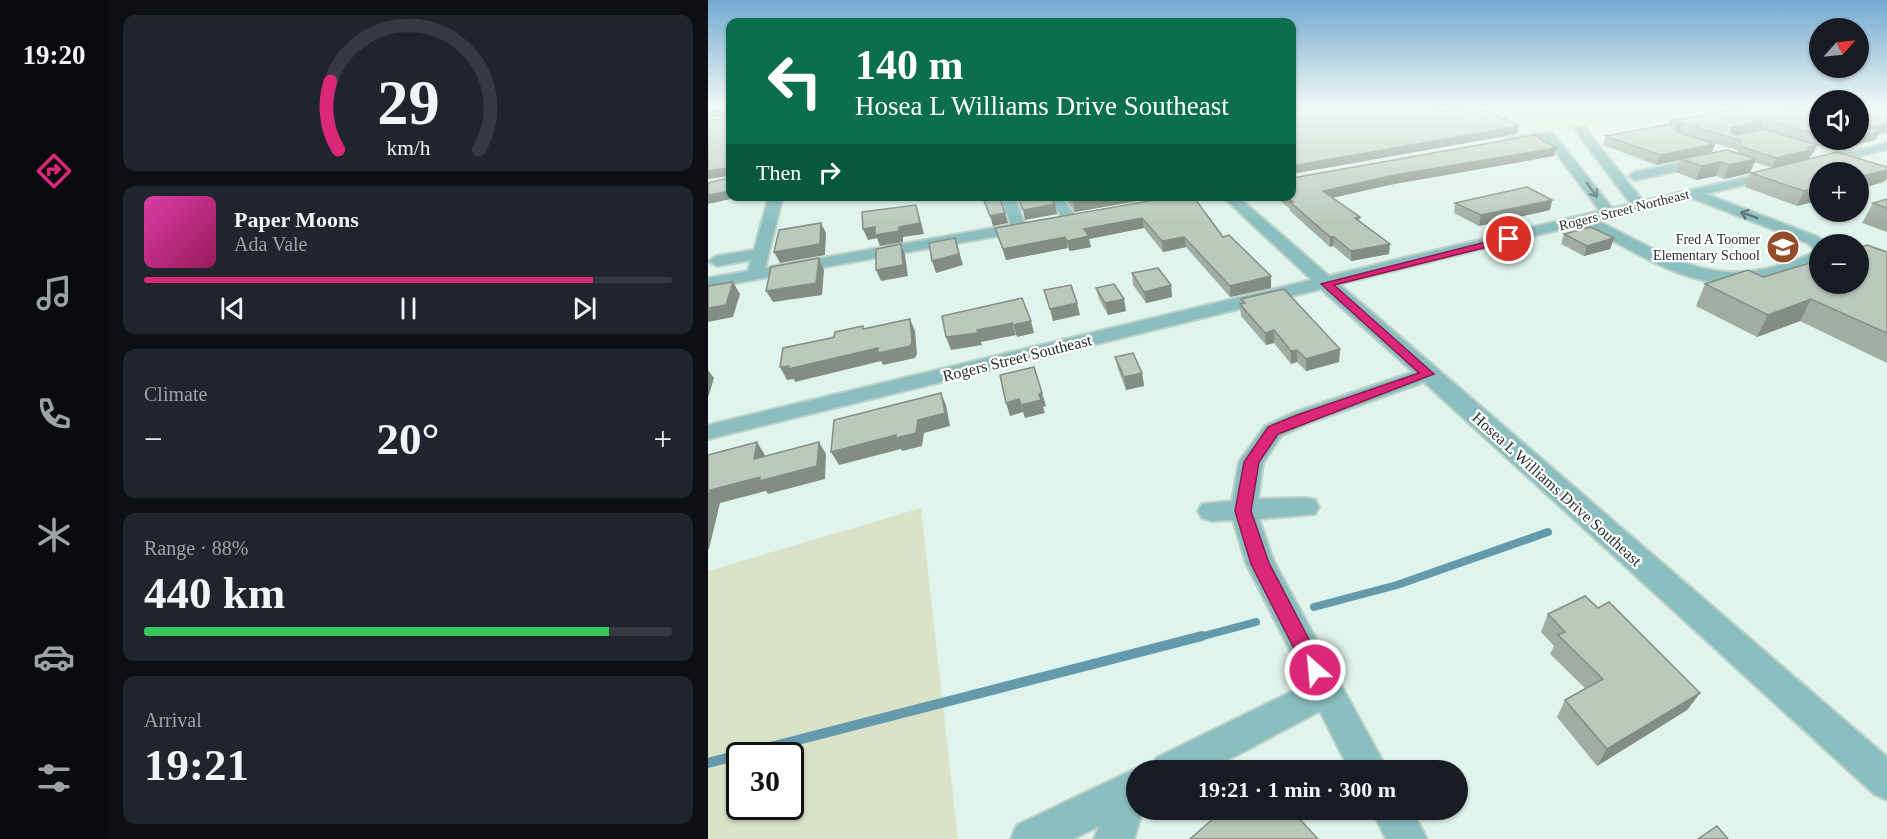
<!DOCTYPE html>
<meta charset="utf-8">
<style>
:root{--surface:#171b24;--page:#20242c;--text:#f1f3f6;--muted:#9ea1a6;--line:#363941;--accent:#db2777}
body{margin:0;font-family:Georgia,serif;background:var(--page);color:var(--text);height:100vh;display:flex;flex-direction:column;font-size:22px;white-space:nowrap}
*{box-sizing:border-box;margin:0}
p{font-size:20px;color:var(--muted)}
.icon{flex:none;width:33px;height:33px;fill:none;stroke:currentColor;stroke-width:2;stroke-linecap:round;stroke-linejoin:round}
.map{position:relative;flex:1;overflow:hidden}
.details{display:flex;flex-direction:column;gap:15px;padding:15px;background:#0d0f14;width:600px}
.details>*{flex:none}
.guide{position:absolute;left:18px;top:18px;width:570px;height:183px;border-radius:12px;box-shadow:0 2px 4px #0004;background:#0b6e4f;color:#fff;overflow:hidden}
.needle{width:39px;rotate:63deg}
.fabs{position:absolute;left:1101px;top:18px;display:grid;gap:12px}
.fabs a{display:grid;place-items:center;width:60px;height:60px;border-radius:50%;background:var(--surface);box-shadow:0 2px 4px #0004;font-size:30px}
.speed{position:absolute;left:18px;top:742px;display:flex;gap:12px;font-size:30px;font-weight:700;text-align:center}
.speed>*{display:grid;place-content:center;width:78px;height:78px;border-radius:50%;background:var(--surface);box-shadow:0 2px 4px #0004;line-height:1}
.speed .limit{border:3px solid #111;border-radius:9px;background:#fff;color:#111}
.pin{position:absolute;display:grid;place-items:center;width:51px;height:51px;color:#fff;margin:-26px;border:3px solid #fff;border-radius:50%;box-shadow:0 2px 6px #0007}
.me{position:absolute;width:66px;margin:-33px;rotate:333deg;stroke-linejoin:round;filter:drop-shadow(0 0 4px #0008)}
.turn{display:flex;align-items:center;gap:21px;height:126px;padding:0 30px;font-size:27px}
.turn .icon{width:78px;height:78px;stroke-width:2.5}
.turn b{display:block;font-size:42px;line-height:51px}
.then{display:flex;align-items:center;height:57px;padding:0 30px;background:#0003;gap:12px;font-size:22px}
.big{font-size:45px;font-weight:700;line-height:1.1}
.details .card{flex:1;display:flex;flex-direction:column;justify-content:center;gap:9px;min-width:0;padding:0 21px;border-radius:12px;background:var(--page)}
.details .dial{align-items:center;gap:0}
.dial svg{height:156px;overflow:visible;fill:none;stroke:var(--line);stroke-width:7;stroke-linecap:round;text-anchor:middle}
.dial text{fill:var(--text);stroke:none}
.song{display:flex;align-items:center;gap:18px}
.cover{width:72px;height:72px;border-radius:9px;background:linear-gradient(135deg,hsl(320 70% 55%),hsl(330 70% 35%))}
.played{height:6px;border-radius:3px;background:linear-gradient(90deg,var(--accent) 85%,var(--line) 85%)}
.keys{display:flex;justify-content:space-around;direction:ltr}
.heat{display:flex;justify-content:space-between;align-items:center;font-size:33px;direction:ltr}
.charge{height:9px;border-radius:4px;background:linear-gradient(90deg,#34c759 88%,var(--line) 0)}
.trip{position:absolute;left:418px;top:760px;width:342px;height:60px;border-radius:30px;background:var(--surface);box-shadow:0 2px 4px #0004;font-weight:700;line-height:60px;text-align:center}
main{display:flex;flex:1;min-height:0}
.menu{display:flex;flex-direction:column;width:108px;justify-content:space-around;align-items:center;background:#090b0e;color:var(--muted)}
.menu .icon{width:42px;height:42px}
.menu .on{color:var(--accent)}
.menu b{font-size:27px;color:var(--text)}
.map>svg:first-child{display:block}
.green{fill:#dae3c8;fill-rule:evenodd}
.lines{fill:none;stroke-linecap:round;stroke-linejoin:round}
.stream-far1{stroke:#6599ac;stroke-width:8}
.stream{stroke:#6599ac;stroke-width:10}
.minor-casing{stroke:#bed1c9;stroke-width:4}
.minor{fill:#8abebf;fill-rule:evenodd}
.wall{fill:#a1ada2;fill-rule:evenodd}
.shaded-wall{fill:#838d84}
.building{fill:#bbc9bc;stroke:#838d84;stroke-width:1.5}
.oneway{stroke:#546f6e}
.route{fill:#db2777;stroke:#8e194d;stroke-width:1.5}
.labels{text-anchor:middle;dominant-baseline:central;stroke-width:4.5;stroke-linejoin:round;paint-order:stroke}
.far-street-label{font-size:14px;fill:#272f2c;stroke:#fff}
.far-poi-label{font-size:14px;fill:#272f2c;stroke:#fff;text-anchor:end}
.street-label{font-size:16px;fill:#272f2c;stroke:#fff}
</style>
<main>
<nav class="menu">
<b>19:20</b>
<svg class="icon on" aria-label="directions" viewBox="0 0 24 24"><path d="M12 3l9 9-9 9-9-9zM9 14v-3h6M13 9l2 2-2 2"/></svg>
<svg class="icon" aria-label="music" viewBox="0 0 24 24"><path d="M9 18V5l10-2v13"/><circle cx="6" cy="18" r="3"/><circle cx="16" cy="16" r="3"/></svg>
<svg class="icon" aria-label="phone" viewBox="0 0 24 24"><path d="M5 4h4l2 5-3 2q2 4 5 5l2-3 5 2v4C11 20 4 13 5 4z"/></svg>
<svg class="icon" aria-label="climate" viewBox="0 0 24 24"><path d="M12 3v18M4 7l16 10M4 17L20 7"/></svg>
<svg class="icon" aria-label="car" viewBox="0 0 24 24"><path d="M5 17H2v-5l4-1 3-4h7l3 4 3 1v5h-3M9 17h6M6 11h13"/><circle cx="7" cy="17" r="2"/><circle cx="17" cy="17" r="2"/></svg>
<svg class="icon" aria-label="filters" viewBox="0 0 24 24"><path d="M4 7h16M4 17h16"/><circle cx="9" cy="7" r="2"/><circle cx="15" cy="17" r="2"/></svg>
</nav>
<section class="details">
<div class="card dial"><svg viewBox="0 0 100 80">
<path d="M14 69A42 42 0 1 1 86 69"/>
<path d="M14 69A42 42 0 0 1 10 34" stroke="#db2777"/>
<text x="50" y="56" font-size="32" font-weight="700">29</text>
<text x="50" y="72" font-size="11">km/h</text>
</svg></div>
<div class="card">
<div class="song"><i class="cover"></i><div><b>Paper Moons</b><p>Ada Vale</p></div></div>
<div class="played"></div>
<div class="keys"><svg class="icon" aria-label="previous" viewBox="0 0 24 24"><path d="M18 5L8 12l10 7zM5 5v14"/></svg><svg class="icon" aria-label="pause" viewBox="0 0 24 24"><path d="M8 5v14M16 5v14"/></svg><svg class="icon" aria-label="next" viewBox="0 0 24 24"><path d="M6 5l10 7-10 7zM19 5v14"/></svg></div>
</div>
<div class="card"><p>Climate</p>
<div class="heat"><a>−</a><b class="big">20°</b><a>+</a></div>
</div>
<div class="card"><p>Range · 88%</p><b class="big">440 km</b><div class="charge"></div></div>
<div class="card"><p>Arrival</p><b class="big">19:21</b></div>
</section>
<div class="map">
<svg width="1179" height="839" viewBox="0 0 1179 839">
<rect width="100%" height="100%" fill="#dff4ec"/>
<g class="green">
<path d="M786,106H1065L935,125C899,113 880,132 848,129C830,127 803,112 786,106Z"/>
<path d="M213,508L250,839H0V571ZM32,756H82V807H32Z"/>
</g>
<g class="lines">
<g class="stream-far1">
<polyline points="606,607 689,585 840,532"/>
<polyline points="488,638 548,622"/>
</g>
<polyline class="stream" points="0,763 494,636"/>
<g class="minor-casing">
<g id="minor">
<path d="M868,127H876L935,201L1072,170V176L998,194L1110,237L1118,244H1112V262C1088,269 1066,280 1041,283C982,291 925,250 874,224L631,284L1179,757V800L1166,794L716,382L601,423L573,436L555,463L550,499L598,498L607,500L611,507L607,514L551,519L566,562L680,771H642L612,711L499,771H443L448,758L599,684L538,563L525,520L503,521L494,518L490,511L494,504L524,501L531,462L557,426L585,413L705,372L613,289L0,439V425L604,280L514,196H529L621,276L892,211L837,138L797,143V139L801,138L844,132L904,208L923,204L868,131ZM984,198L1100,243L1107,250C1101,257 1087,260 1078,263C1003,290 955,253 890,221Z"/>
<polygon points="1179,143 1179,149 1109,167 1103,163"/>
<polygon points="999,157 1003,158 1003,164 927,180 921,176 927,172"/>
<polygon points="61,196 75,196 57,268 303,225 295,203 302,199 309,203 316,223 324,227 317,231 0,288 0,278 40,271 43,260 9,266 1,261 9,256 46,250"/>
<polygon points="338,196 352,196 370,219 368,222 358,222"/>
<polygon points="469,196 499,196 456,207 449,203 451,200"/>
<polygon points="429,768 436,771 429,771 429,810 435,810 426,839 386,839 391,826 365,839 303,839 309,825"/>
<polygon points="664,810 704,810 719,839 678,839"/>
</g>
</g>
<use href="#minor" class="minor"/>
</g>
<g class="wall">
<path d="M1044,106H1075L1101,112L1112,111V140H1150V106L1179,107V133L1171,134L1167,140L1126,150L1052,128L1028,135L1055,129L1109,145L1104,155H1103L1101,159L1129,152L1179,167V178L1176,182L1150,189V172H1112V200L1089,206L1037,187L1043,173L1064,168L1046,162L1042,173L1016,179L1008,176L988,180L968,172L972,160L948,165L895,145L898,136L960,124L962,121ZM970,132L1029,150L1030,153L1019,150L1004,153L1007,144Z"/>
<polygon points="846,156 686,184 624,198 652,217 651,221 681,254 643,261 625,246 622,247 582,211 582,209 566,196 584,196 584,178"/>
<polygon points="355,196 458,196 367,212"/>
<polygon points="470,196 515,237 563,288 522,297 478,247 455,252 436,228 381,239 383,247 362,251 360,248 298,260 287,228"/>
<polygon points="1179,199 1179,232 1154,223 1165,203"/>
<polygon points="844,200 842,210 771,226 746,213 747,203"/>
<polygon points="856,234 906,238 902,249 876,256 853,244"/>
<polygon points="1179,252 1179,363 1092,321 1049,337 988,306 997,284 1055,277"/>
<polygon points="424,273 463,285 464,297 438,303 425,285"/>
<polygon points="388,288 418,311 400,315 391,299"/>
<polygon points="533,299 632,349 631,362 598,371 589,362 583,364 566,343 558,345 533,316 532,304 534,304"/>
<polygon points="407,357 434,373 436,386 418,390 410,369"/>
<polygon points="890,608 992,693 979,710 889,766 849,717 857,700 878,689 842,654 846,646 833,632 840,614"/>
</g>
<g class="shaded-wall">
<polygon points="19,109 22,115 0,118 0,111"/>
<polygon points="1055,119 1052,128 1020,137 1023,128"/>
<polygon points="975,123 972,132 965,134 968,125"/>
<polygon points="1179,124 1179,133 1171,134 1167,140 1126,150 1131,140 1150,140 1150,136 1157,127"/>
<polygon points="811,126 809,134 584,174 584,165"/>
<polygon points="1007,144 1003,154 972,159 972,160 948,165 952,155"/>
<polygon points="1109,145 1104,155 1103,155 1101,159 1064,168 1068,158"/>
<polygon points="848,148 846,156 686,184 614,200 615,191 687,175"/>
<polygon points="1048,159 1042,173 1016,179 1021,165"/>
<polygon points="1013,162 1008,176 988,180 993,166"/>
<polygon points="18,168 22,176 0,179 0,171"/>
<polygon points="1179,170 1179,178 1176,182 1150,189 1150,177"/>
<polygon points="1112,187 1112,200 1089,206 1096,191"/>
<polygon points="22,191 22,196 36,196 0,204 0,195"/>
<polygon points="393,196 458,196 367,212 365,201"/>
<polygon points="844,200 842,210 771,226 773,215"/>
<polygon points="347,204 349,214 317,220 315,210"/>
<polygon points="208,205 211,215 216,234 195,237 195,242 172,246 169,238 160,240 155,229 167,227 191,227"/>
<polygon points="297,213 300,223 285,226 282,216"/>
<polygon points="434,218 436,228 381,239 383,247 362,251 359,241 376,229"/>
<polygon points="113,223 118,233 117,255 72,263 66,252"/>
<polygon points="357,237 360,248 298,260 295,249"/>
<polygon points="476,237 478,247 455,252 454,241"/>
<polygon points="622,237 626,237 625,246 622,247"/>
<polygon points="247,238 255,265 228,273 224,261"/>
<polygon points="906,238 902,249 876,256 879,246"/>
<polygon points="193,244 197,255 200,276 173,281 168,270"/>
<polygon points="682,244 681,254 643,261 643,251"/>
<polygon points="111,258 116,270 114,295 65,302 58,291"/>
<polygon points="563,276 563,288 522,297 522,286"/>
<polygon points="25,282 32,294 25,317 0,322 0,308"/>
<polygon points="463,285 464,297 438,303 436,292"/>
<polygon points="416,299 418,311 400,315 397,303"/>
<polygon points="1103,299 1092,321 1049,337 1060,315"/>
<polygon points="369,303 372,315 345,321 342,309"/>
<polygon points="202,319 207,331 209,354 207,358 175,365 173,361 87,382 86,379 79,380 72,367"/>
<polygon points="323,321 326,333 309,337 305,325"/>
<polygon points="304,323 308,335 273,342 274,345 243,350 238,337"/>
<polygon points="566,330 566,343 558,345 557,333"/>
<polygon points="632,349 631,362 598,371 598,359"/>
<polygon points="589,350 589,362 583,364 583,351"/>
<polygon points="0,370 6,378 0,398"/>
<polygon points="434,373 436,386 418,390 416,377"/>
<polygon points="233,393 238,405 242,426 216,433 214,446 194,451 193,449 131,465 123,452 188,435 210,420"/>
<polygon points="334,393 338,406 335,407 337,413 317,418 315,412 302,416 298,403"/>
<polygon points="49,442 57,455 55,471 46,459"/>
<polygon points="111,442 118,454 117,479 60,494 58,491 12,503 1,549 0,549 0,497 2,490"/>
<polygon points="992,693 979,710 889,766 899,749"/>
</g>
<g class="building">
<polygon points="0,106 22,106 22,191 0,195 0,183 20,178 18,168 0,171 0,121 21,117 19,109 0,111"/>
<polygon points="584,106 722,106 737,112 752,109 763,113 780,111 811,126 584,166"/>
<polygon points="1044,106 1075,106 1101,112 1112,111 1112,135 1055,119 1023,128 1024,133 1029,135 1055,129 1109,145 1099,147 1106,149 1068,158 1035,147 1032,140 975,123 968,125 969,132 1007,144 952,155 898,136 968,123 962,121"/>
<polygon points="1150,106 1179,107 1179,124 1157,127 1172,131 1150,136"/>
<polygon points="827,135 848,148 687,175 615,191 652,217 647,218 682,244 643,251 626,237 622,237 582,202 585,202 578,196 584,196 584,177 584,178"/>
<polygon points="1019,150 1048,159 1021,165 1013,162 993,166 972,159"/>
<polygon points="1129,152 1179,167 1179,170 1150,177 1150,172 1112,172 1112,187 1096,191 1043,173"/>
<polygon points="819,187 844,200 773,215 747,203"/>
<polygon points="285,196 291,196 297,213 282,216 275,198"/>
<polygon points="310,196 341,196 347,204 315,210"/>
<polygon points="361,196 393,196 365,201"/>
<polygon points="470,196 485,196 515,237 521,235 563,276 522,286 476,237 454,241 434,218 376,229 381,236 359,241 357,237 295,249 287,228"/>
<polygon points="1179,199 1179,208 1165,203"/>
<polygon points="208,205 212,223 191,227 191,231 167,235 167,227 155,229 154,212"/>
<polygon points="113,223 112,244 66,252 71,230"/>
<polygon points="883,227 906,238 879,246 856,234"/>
<polygon points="247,238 251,254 224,261 221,243"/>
<polygon points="193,244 195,265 168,270 168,249"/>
<polygon points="1159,245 1179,252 1179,333 1103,299 1060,315 997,284 1040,270 1055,277 1112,260 1112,284 1150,284 1150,248"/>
<polygon points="111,258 108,283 58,291 63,267"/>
<polygon points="450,268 463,285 436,292 424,273"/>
<polygon points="25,282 18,305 0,308 0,286"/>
<polygon points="406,284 416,299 397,303 388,288"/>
<polygon points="363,285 369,303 342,309 336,290"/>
<polygon points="576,289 632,349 598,359 589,350 583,351 566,330 557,333 532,304 537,303 533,299"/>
<polygon points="314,298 323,321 305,325 304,323 269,330 270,333 238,337 234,316"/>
<polygon points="202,319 204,342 202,346 170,353 170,348 80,369 81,366 72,367 75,348 123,338 126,337 127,332 155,326 155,329"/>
<polygon points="425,353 434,373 416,377 407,357"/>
<polygon points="326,367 334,393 331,394 333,400 313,405 311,399 298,403 292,375"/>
<polygon points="233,393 237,413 210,420 208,433 188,438 188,435 123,452 126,420"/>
<polygon points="49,442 46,459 111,442 109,466 51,481 52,477 2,490 0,497 0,455"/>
<polygon points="877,596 890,608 901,602 992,693 899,749 857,700 895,679 850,635 857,632 840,614"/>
<polygon points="515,810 583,810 610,839 482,839"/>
<polygon points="1009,826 1020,839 990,839"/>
</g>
<defs><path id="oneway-shaft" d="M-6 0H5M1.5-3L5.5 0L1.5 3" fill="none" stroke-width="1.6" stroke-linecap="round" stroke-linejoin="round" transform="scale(1.5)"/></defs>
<g class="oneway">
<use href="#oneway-shaft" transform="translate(884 190) rotate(54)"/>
<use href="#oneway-shaft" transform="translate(1041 215) rotate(-159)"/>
</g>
<linearGradient id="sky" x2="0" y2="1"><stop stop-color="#73a9d0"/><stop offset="0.48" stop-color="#f1faf6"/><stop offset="1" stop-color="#f1faf6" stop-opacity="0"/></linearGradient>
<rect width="1179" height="223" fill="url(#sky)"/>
<polygon class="route" points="801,236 804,237 804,241 626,285 726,374 570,434 551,462 543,511 561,563 617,670 614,676 607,679 600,676 543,564 527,511 536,462 560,427 589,415 711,373 613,284"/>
<defs>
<g id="school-disc" transform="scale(1.725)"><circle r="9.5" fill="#944d28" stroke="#fff"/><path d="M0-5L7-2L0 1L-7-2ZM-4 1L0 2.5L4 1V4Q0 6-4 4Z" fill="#fff"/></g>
</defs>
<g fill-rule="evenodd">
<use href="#school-disc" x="1075" y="247"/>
</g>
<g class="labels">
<g class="far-street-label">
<text transform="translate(916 210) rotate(-14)">Rogers Street Northeast</text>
</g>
<g class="far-poi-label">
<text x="1052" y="239">Fred A Toomer<tspan x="1052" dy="16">Elementary School</tspan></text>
</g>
<g class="street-label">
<text transform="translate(309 358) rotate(-14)">Rogers Street Southeast</text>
<text transform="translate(849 489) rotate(42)">Hosea L Williams Drive Southeast</text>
</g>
</g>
</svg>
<div class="fabs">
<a><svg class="needle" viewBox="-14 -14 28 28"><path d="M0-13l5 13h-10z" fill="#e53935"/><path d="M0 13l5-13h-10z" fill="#9ea1a6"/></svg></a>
<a><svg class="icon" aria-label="sound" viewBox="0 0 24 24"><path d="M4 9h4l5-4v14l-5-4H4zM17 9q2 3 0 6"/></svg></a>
<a>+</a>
<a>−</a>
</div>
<div class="speed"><div class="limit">30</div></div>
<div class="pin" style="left:801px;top:239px;background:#d93025"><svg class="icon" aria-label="arrive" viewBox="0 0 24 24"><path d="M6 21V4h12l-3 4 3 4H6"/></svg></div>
<svg class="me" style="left:607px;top:670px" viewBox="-20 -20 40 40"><circle r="17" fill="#db2777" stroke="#fff" stroke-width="3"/><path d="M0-11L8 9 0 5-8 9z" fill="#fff"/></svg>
<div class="trip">19:21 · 1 min · 300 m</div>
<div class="guide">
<div class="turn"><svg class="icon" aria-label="left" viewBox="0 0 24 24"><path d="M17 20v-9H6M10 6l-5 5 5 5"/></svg><div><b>140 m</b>Hosea L Williams Drive Southeast</div></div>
<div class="then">Then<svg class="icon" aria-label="right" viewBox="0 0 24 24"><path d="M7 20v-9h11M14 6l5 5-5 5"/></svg></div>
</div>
</div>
</main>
